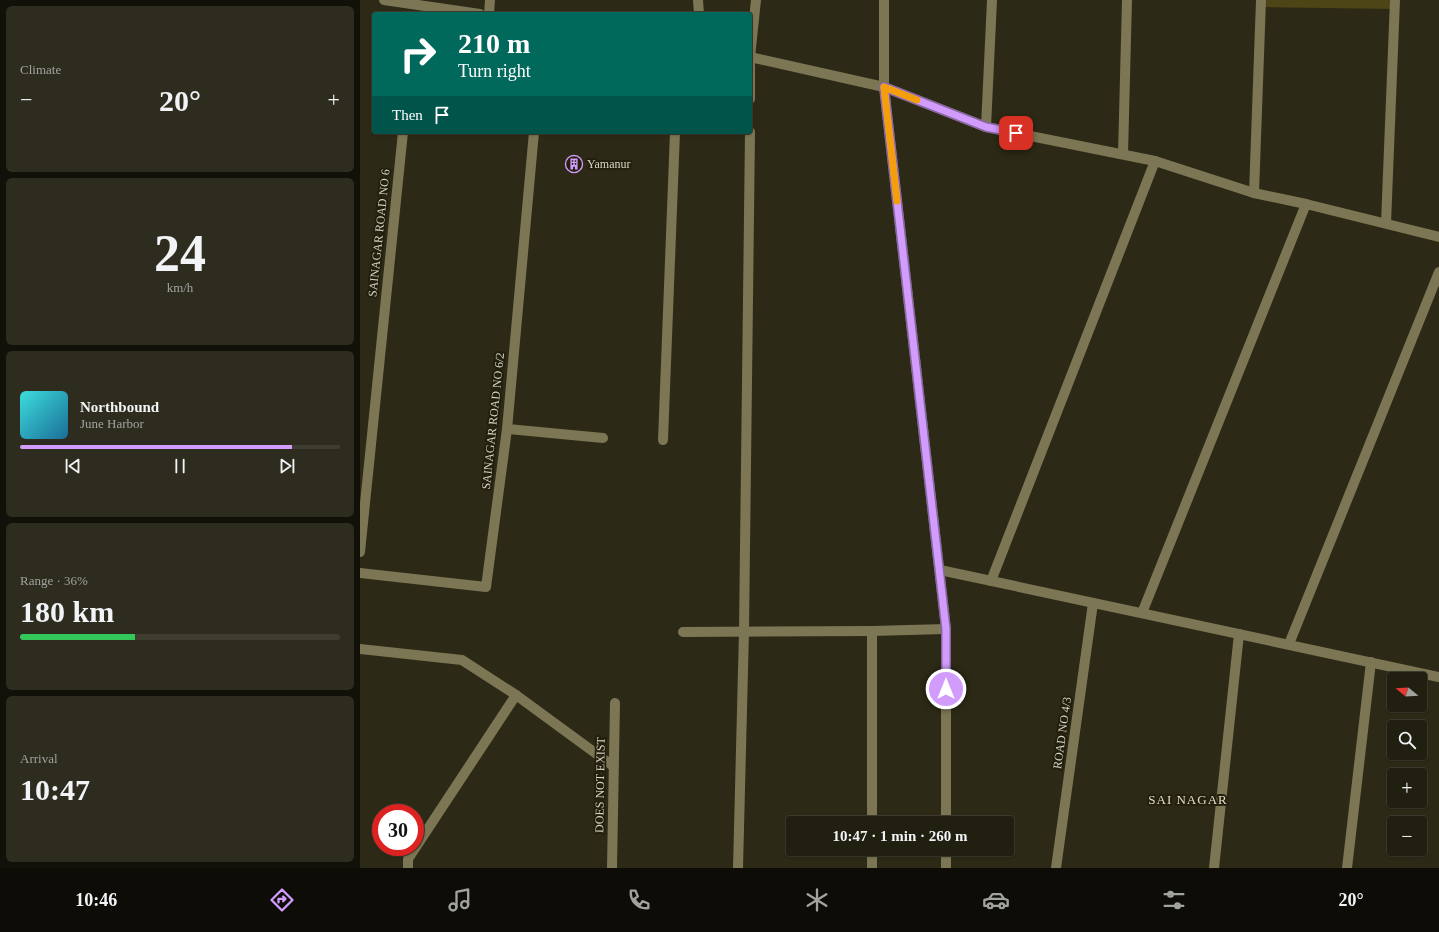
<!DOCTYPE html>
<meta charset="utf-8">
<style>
:root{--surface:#211f10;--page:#2d2c1e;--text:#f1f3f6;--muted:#a2a29f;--line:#3e3d30;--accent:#d29cfd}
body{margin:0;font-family:"Times New Roman",serif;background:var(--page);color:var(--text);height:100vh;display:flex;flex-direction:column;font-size:15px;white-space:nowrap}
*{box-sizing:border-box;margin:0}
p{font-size:13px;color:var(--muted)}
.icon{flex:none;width:22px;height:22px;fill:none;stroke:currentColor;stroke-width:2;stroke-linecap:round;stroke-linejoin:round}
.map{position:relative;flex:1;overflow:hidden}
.panel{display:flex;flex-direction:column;gap:6px;padding:6px;background:#121109;width:360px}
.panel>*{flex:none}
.guide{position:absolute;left:12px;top:12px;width:380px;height:122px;border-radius:4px;box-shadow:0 1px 3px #0004,0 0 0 1px var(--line);background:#00695c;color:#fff;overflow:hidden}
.needle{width:26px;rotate:288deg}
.controls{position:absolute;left:1027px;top:672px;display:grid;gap:8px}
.controls a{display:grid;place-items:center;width:40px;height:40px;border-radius:4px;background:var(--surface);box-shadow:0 1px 3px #0004,0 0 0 1px var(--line);font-size:20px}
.speed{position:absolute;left:12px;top:804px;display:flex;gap:8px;font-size:20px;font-weight:700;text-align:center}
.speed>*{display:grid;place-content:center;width:52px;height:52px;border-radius:50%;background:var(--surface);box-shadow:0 1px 3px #0004,0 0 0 1px var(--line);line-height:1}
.speed .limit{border:6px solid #d22;background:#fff;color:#111}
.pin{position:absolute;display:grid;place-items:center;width:34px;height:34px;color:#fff;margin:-17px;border-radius:8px;box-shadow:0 2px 6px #0006}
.me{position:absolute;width:44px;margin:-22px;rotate:0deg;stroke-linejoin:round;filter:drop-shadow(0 0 3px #0008)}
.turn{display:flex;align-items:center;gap:14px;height:84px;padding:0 20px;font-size:18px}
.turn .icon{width:52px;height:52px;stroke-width:2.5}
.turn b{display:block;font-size:28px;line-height:34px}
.then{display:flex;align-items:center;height:38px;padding:0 20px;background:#0003;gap:8px;font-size:15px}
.big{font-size:30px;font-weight:600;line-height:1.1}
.panel .widget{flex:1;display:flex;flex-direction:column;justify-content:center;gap:6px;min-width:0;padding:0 14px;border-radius:6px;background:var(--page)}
.panel .dial{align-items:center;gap:0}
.dial b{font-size:52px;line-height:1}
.song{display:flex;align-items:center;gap:12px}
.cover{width:48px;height:48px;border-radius:6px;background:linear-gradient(135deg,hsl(180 70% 55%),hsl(200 70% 35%))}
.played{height:4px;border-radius:2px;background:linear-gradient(90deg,var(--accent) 85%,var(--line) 85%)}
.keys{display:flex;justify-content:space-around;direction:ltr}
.heat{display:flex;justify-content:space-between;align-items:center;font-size:22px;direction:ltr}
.charge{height:6px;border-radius:3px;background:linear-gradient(90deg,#34c759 36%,var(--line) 0)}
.trip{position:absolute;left:426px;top:816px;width:228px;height:40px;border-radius:4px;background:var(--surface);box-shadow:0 1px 3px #0004,0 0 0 1px var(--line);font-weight:600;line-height:40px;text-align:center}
.tabs{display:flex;height:64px;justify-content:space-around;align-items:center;background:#0d0c06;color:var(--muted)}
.tabs .icon{width:28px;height:28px}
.tabs .current{color:var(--accent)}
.tabs b{font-size:18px;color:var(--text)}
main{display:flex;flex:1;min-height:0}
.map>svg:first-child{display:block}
.green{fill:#4d4515}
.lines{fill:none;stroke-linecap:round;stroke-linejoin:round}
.minor{stroke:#7c7655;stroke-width:10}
.route-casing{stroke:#8865a4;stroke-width:10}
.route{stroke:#d29cfd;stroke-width:7}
.slow{stroke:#f59e0b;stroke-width:7}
.labels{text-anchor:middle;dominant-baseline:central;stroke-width:4;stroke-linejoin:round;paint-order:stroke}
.poi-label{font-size:12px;fill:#d7d5c9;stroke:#221f0c;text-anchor:start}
.street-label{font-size:12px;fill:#d7d5c9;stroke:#221f0c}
.neighbourhood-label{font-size:13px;letter-spacing:1px;fill:#e2dec6;stroke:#221f0c}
</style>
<main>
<section class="panel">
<div class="widget"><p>Climate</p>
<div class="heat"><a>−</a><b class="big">20°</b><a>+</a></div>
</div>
<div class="widget dial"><b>24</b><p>km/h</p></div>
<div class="widget">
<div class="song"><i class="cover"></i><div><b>Northbound</b><p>June Harbor</p></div></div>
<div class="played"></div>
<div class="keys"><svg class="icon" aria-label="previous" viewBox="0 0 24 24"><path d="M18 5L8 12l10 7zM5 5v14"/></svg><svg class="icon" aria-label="pause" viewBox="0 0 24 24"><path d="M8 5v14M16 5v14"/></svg><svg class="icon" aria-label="next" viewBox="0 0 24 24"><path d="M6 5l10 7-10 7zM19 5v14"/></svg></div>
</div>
<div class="widget"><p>Range · 36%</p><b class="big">180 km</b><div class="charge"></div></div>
<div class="widget"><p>Arrival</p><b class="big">10:47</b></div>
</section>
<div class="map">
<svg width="1079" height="868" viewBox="0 0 1079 868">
<rect width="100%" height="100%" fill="#2c2916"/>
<polygon class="green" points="901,0 1035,0 1034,9 901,7"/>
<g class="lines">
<g class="minor">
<polyline points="24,0 120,14"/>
<polyline points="338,0 339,14"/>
<polyline points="524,0 524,87 586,629 586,823"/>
<polyline points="129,14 130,0"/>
<polyline points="390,57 524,87 626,127 795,161 894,193 946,204 1079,237"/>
<polyline points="390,99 390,57 396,0"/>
<polyline points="626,127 632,0"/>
<polyline points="763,154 767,0"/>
<polyline points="894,193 901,0"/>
<polyline points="1026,223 1035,0"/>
<polyline points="147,429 243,438"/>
<polyline points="303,440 315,132"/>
<polyline points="0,552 43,132"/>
<polyline points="580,570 1079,677"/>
<polyline points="0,573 126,587 147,429 174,132"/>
<polyline points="631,581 795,161"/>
<polyline points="782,613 946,204"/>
<polyline points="323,632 512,631 586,629"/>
<polyline points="929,644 1079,272"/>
<polyline points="0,649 102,660 156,695 253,766"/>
<polyline points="512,823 512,631"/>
<polyline points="48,868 48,859 156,695"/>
<polyline points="252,868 255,703"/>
<polyline points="378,868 384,631 390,132"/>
<polyline points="512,868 512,849"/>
<polyline points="586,868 586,849"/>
<polyline points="696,868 733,603"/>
<polyline points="854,868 879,634"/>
<polyline points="987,868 1011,662"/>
</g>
</g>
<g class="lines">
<g class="route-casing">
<polyline id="route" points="586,689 586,629 524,87 626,127 656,133"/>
</g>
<use href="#route" class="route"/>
<polyline class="slow" points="537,201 524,87 557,100"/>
</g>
<defs>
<g id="building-ring" transform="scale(0.9)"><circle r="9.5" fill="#221f0c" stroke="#d29cfd" stroke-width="1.5"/><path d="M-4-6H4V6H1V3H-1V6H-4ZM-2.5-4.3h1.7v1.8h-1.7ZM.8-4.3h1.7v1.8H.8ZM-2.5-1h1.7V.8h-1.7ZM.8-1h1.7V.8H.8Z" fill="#d29cfd"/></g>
</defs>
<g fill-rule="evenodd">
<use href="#building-ring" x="214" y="164"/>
</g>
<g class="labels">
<g class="poi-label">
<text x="227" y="164">Yamanur</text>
</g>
<g class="street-label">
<text transform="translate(19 233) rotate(-84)">SAINAGAR ROAD NO 6</text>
<text transform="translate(133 421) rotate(-84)">SAINAGAR ROAD NO 6/2</text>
<text transform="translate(702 733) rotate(-82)">ROAD NO 4/3</text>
<text transform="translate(240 785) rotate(-89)">DOES NOT EXIST</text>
</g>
<g class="neighbourhood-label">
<text x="828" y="799">SAI NAGAR</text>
</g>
</g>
</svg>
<div class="controls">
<a><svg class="needle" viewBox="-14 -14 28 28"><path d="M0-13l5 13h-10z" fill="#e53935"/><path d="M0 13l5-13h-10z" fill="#a2a29f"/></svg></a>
<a><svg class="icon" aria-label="search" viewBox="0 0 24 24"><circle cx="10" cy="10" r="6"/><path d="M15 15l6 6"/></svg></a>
<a>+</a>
<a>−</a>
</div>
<div class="speed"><div class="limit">30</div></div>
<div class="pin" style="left:656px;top:133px;background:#d93025"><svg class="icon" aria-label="arrive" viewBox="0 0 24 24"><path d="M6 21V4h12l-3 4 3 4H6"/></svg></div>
<svg class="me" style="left:586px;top:689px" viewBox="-20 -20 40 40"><circle r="17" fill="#d29cfd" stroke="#fff" stroke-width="3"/><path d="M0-11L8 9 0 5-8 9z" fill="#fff"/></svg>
<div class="trip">10:47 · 1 min · 260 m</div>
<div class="guide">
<div class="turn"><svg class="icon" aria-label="right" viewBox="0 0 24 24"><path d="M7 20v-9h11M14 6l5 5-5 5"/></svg><div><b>210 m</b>Turn right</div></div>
<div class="then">Then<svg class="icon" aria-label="arrive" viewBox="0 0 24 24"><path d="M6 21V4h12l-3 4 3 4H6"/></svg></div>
</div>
</div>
</main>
<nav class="tabs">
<b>10:46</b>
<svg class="icon current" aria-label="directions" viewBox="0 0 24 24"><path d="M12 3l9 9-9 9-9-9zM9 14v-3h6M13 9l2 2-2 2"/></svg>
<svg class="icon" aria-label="music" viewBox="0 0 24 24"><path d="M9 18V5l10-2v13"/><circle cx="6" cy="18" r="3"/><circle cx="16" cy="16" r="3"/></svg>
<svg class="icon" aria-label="phone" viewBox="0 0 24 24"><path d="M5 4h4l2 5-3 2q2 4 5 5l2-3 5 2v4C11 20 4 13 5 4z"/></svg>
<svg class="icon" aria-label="climate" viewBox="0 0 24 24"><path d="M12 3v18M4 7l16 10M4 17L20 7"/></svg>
<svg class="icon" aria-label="car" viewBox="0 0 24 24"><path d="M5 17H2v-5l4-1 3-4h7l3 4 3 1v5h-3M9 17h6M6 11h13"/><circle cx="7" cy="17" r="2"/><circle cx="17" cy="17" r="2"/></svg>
<svg class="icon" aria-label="filters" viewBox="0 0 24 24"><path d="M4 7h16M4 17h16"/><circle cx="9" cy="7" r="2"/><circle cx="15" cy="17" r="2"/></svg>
<b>20°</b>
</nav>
